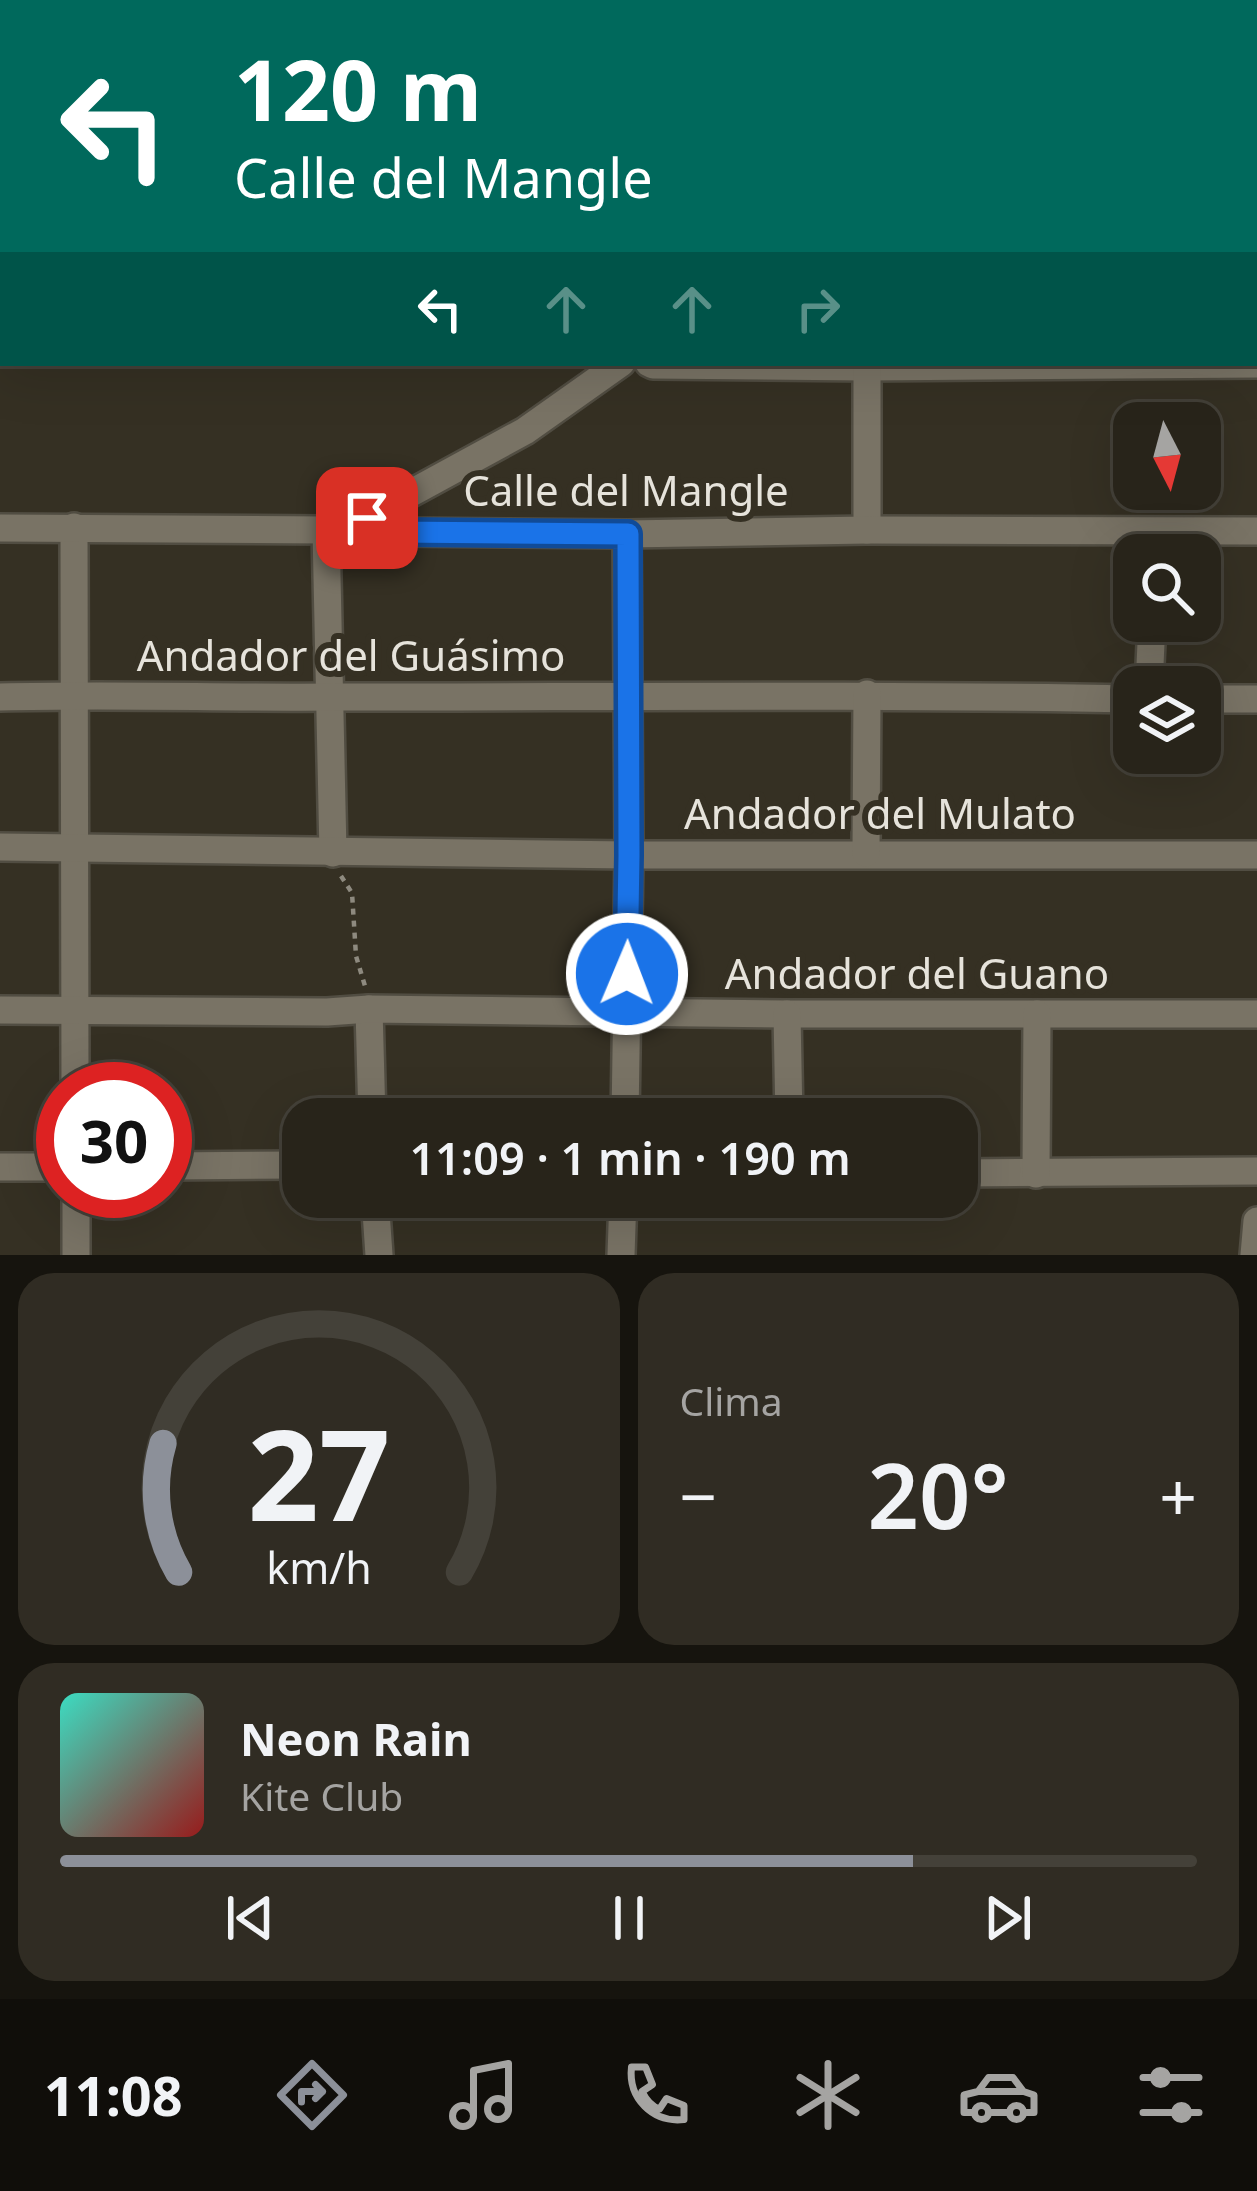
<!DOCTYPE html>
<html lang="es">
<meta charset="utf-8">
<style>
:root{--surface:#28241a;--page:#302c23;--text:#f1f3f6;--muted:#a5a4a2;--line:#444139;--accent:#8c9099}
body{margin:0;font-family:"Noto Sans",sans-serif;background:var(--page);color:var(--text);height:100vh;display:flex;flex-direction:column;font-size:45px;white-space:nowrap}
*{box-sizing:border-box;margin:0}
p{font-size:39px;color:var(--muted)}
.icon{flex:none;width:66px;height:66px;fill:none;stroke:currentColor;stroke-width:2;stroke-linecap:round;stroke-linejoin:round}
.map{position:relative;height:1255px;overflow:hidden}
.details{display:flex;flex-direction:column;gap:18px;padding:18px;background:#16140e;flex:1}
.details>*{flex:none}
.top-card{position:absolute;left:0px;top:0px;width:1257px;height:366px;box-shadow:0 12px 48px #0002,0 0 0 3px var(--line);background:#00695c;color:#fff;overflow:hidden}
.needle{width:78px;rotate:174deg}
.fabs{position:absolute;left:1113px;top:402px;display:grid;gap:24px}
.fabs a{display:grid;place-items:center;width:108px;height:108px;border-radius:24px;background:var(--surface);box-shadow:0 12px 48px #0002,0 0 0 3px var(--line);font-size:60px}
.speed{position:absolute;left:36px;top:1062px;display:flex;gap:24px;font-size:60px;font-weight:700;text-align:center}
.speed>*{display:grid;place-content:center;width:156px;height:156px;border-radius:50%;background:var(--surface);box-shadow:0 12px 48px #0002,0 0 0 3px var(--line);line-height:1}
.speed .limit{border:18px solid #d22;background:#fff;color:#111}
.pin{position:absolute;display:grid;place-items:center;width:102px;height:102px;color:#fff;margin:-51px;border-radius:24px;box-shadow:0 6px 18px #0006}
.me{position:absolute;width:132px;margin:-66px;rotate:1deg;stroke-linejoin:round;filter:drop-shadow(0 0 9px #0008)}
.turn{display:flex;align-items:center;gap:42px;height:252px;padding:0 36px;font-size:54px}
.turn .icon{width:156px;height:156px;stroke-width:2.5}
.turn b{display:block;font-size:84px;line-height:102px}
.lanes{display:flex;align-items:center;height:114px;padding:0 36px;background:#0003;justify-content:center;gap:60px;direction:ltr}
.lanes .off{opacity:.35}
.big{font-size:90px;font-weight:600;line-height:1.1}
.details .card{flex:1;display:flex;flex-direction:column;justify-content:center;gap:18px;min-width:0;padding:0 42px;border-radius:36px;background:var(--page)}
.details .dial{align-items:center;gap:0}
.dial svg{height:312px;overflow:visible;fill:none;stroke:var(--line);stroke-width:7;stroke-linecap:round;text-anchor:middle}
.dial text{fill:var(--text);stroke:none}
.song{display:flex;align-items:center;gap:36px}
.cover{width:144px;height:144px;border-radius:18px;background:linear-gradient(135deg,hsl(170 70% 55%),hsl(0 70% 35%))}
.played{height:12px;border-radius:6px;background:linear-gradient(90deg,var(--accent) 75%,var(--line) 75%)}
.keys{display:flex;justify-content:space-around;direction:ltr}
.heat{display:flex;justify-content:space-between;align-items:center;font-size:66px;direction:ltr}
.details .tiles{flex:1;display:grid;gap:18px;grid-template-columns:1fr 1fr}
.card:last-child{grid-column:span 2}
.trip{position:absolute;left:282px;top:1098px;width:696px;height:120px;border-radius:36px;background:var(--surface);box-shadow:0 12px 48px #0002,0 0 0 3px var(--line);font-weight:600;line-height:120px;text-align:center}
.menu{display:flex;height:192px;justify-content:space-around;align-items:center;background:#100e0a;color:var(--muted)}
.menu .icon{width:84px;height:84px}
.menu .on{color:var(--accent)}
.menu b{font-size:54px;color:var(--text)}
.map>svg:first-child{display:block}
.lines{fill:none;stroke-linecap:round;stroke-linejoin:round}
.minor-casing{stroke:#514d42;stroke-width:32}
.path{stroke:#8e8a7f;stroke-width:4.5;stroke-dasharray:6 6;stroke-linecap:butt}
.minor{stroke:#797365;stroke-width:27}
.route-casing{stroke:#114b97;stroke-width:30}
.route{stroke:#1a73e8;stroke-width:21}
.labels{text-anchor:middle;dominant-baseline:central;stroke-width:12;stroke-linejoin:round;paint-order:stroke}
.street-label{font-size:42px;fill:#e6e3db;stroke:#353023}
</style>
<div class="map">
<svg width="1257" height="1255" viewBox="0 0 1257 1255">
<rect width="100%" height="100%" fill="#353023"/>
<g class="lines">
<g class="minor-casing">
<g id="minor">
<polyline points="936,3 938,0"/>
<polyline points="1254,49 1257,49"/>
<polyline points="1254,214 1257,214"/>
<polyline points="649,363 653,365 867,367 1257,364"/>
<polyline points="867,367 867,530"/>
<polyline points="367,517 396,532 627,534 867,530 1257,531"/>
<polyline points="74,527 75,1089"/>
<polyline points="0,528 326,530 367,517 525,431 621,363"/>
<polyline points="326,530 333,853"/>
<polyline points="1149,687 1152,621"/>
<path d="M0,697C112,694 224,698 336,697C602,697 868,694 1134,699"/>
<polyline points="1200,699 1257,699"/>
<polyline points="0,847 629,855 1257,855"/>
<polyline points="866,853 867,694"/>
<polyline points="369,1009 372,1119"/>
<polyline points="0,1010 327,1012 369,1009 787,1014 1257,1014"/>
<polyline points="787,1014 789,1119"/>
<polyline points="625,1119 629,855 627,534"/>
<polyline points="165,1166 303,1165"/>
<polyline points="0,1167 63,1167"/>
<polyline points="957,1173 1257,1171"/>
<polyline points="1036,1174 1037,1014"/>
<polyline points="76,1191 76,1255"/>
<polyline points="375,1197 379,1255"/>
<polyline points="621,1255 623,1197"/>
<polyline points="1254,1255 1257,1221"/>
</g>
</g>
<polyline class="path" points="341,876 352,893 356,956 365,986"/>
<use href="#minor" class="minor"/>
</g>
<g class="lines">
<g class="route-casing">
<polyline id="route" points="367,518 396,532 628,534 629,855 627,974"/>
</g>
<use href="#route" class="route"/>
</g>
<g class="labels">
<g class="street-label">
<text x="626" y="489">Calle del Mangle</text>
<text x="351" y="654">Andador del Guásimo</text>
<text x="880" y="812">Andador del Mulato</text>
<text x="917" y="972">Andador del Guano</text>
</g>
</g>
</svg>
<div class="fabs">
<a><svg class="needle" viewBox="-14 -14 28 28"><path d="M0-13l5 13h-10z" fill="#e53935"/><path d="M0 13l5-13h-10z" fill="#a5a4a2"/></svg></a>
<a><svg class="icon" aria-label="search" viewBox="0 0 24 24"><circle cx="10" cy="10" r="6"/><path d="M15 15l6 6"/></svg></a>
<a><svg class="icon" aria-label="layers" viewBox="0 0 24 24"><path d="M12 4l9 5-9 5-9-5zM3 14l9 5 9-5"/></svg></a>
</div>
<div class="speed"><div class="limit">30</div></div>
<div class="pin" style="left:367px;top:518px;background:#d93025"><svg class="icon" aria-label="arrive" viewBox="0 0 24 24"><path d="M6 21V4h12l-3 4 3 4H6"/></svg></div>
<svg class="me" style="left:627px;top:974px" viewBox="-20 -20 40 40"><circle r="17" fill="#1a73e8" stroke="#fff" stroke-width="3"/><path d="M0-11L8 9 0 5-8 9z" fill="#fff"/></svg>
<div class="trip">11:09 · 1 min · 190 m</div>
<div class="top-card">
<div class="turn"><svg class="icon" aria-label="left" viewBox="0 0 24 24"><path d="M17 20v-9H6M10 6l-5 5 5 5"/></svg><div><b>120 m</b>Calle del Mangle</div></div>
<div class="lanes"><svg class="icon" aria-label="left" viewBox="0 0 24 24"><path d="M17 20v-9H6M10 6l-5 5 5 5"/></svg><svg class="icon off" aria-label="ahead" viewBox="0 0 24 24"><path d="M12 20V5M6 11l6-6 6 6"/></svg><svg class="icon off" aria-label="ahead" viewBox="0 0 24 24"><path d="M12 20V5M6 11l6-6 6 6"/></svg><svg class="icon off" aria-label="right" viewBox="0 0 24 24"><path d="M7 20v-9h11M14 6l5 5-5 5"/></svg></div>
</div>
</div>
<section class="details">
<div class="tiles">
<div class="card dial"><svg viewBox="0 0 100 80">
<path d="M14 69A42 42 0 1 1 86 69"/>
<path d="M14 69A42 42 0 0 1 10 36" stroke="#8c9099"/>
<text x="50" y="56" font-size="32" font-weight="700">27</text>
<text x="50" y="72" font-size="11">km/h</text>
</svg></div>
<div class="card"><p>Clima</p>
<div class="heat"><a>−</a><b class="big">20°</b><a>+</a></div>
</div>
<div class="card">
<div class="song"><i class="cover"></i><div><b>Neon Rain</b><p>Kite Club</p></div></div>
<div class="played"></div>
<div class="keys"><svg class="icon" aria-label="previous" viewBox="0 0 24 24"><path d="M18 5L8 12l10 7zM5 5v14"/></svg><svg class="icon" aria-label="pause" viewBox="0 0 24 24"><path d="M8 5v14M16 5v14"/></svg><svg class="icon" aria-label="next" viewBox="0 0 24 24"><path d="M6 5l10 7-10 7zM19 5v14"/></svg></div>
</div>
</div>
</section>
<nav class="menu">
<b>11:08</b>
<svg class="icon on" aria-label="directions" viewBox="0 0 24 24"><path d="M12 3l9 9-9 9-9-9zM9 14v-3h6M13 9l2 2-2 2"/></svg>
<svg class="icon" aria-label="music" viewBox="0 0 24 24"><path d="M9 18V5l10-2v13"/><circle cx="6" cy="18" r="3"/><circle cx="16" cy="16" r="3"/></svg>
<svg class="icon" aria-label="phone" viewBox="0 0 24 24"><path d="M5 4h4l2 5-3 2q2 4 5 5l2-3 5 2v4C11 20 4 13 5 4z"/></svg>
<svg class="icon" aria-label="climate" viewBox="0 0 24 24"><path d="M12 3v18M4 7l16 10M4 17L20 7"/></svg>
<svg class="icon" aria-label="car" viewBox="0 0 24 24"><path d="M5 17H2v-5l4-1 3-4h7l3 4 3 1v5h-3M9 17h6M6 11h13"/><circle cx="7" cy="17" r="2"/><circle cx="17" cy="17" r="2"/></svg>
<svg class="icon" aria-label="filters" viewBox="0 0 24 24"><path d="M4 7h16M4 17h16"/><circle cx="9" cy="7" r="2"/><circle cx="15" cy="17" r="2"/></svg>
</nav>
